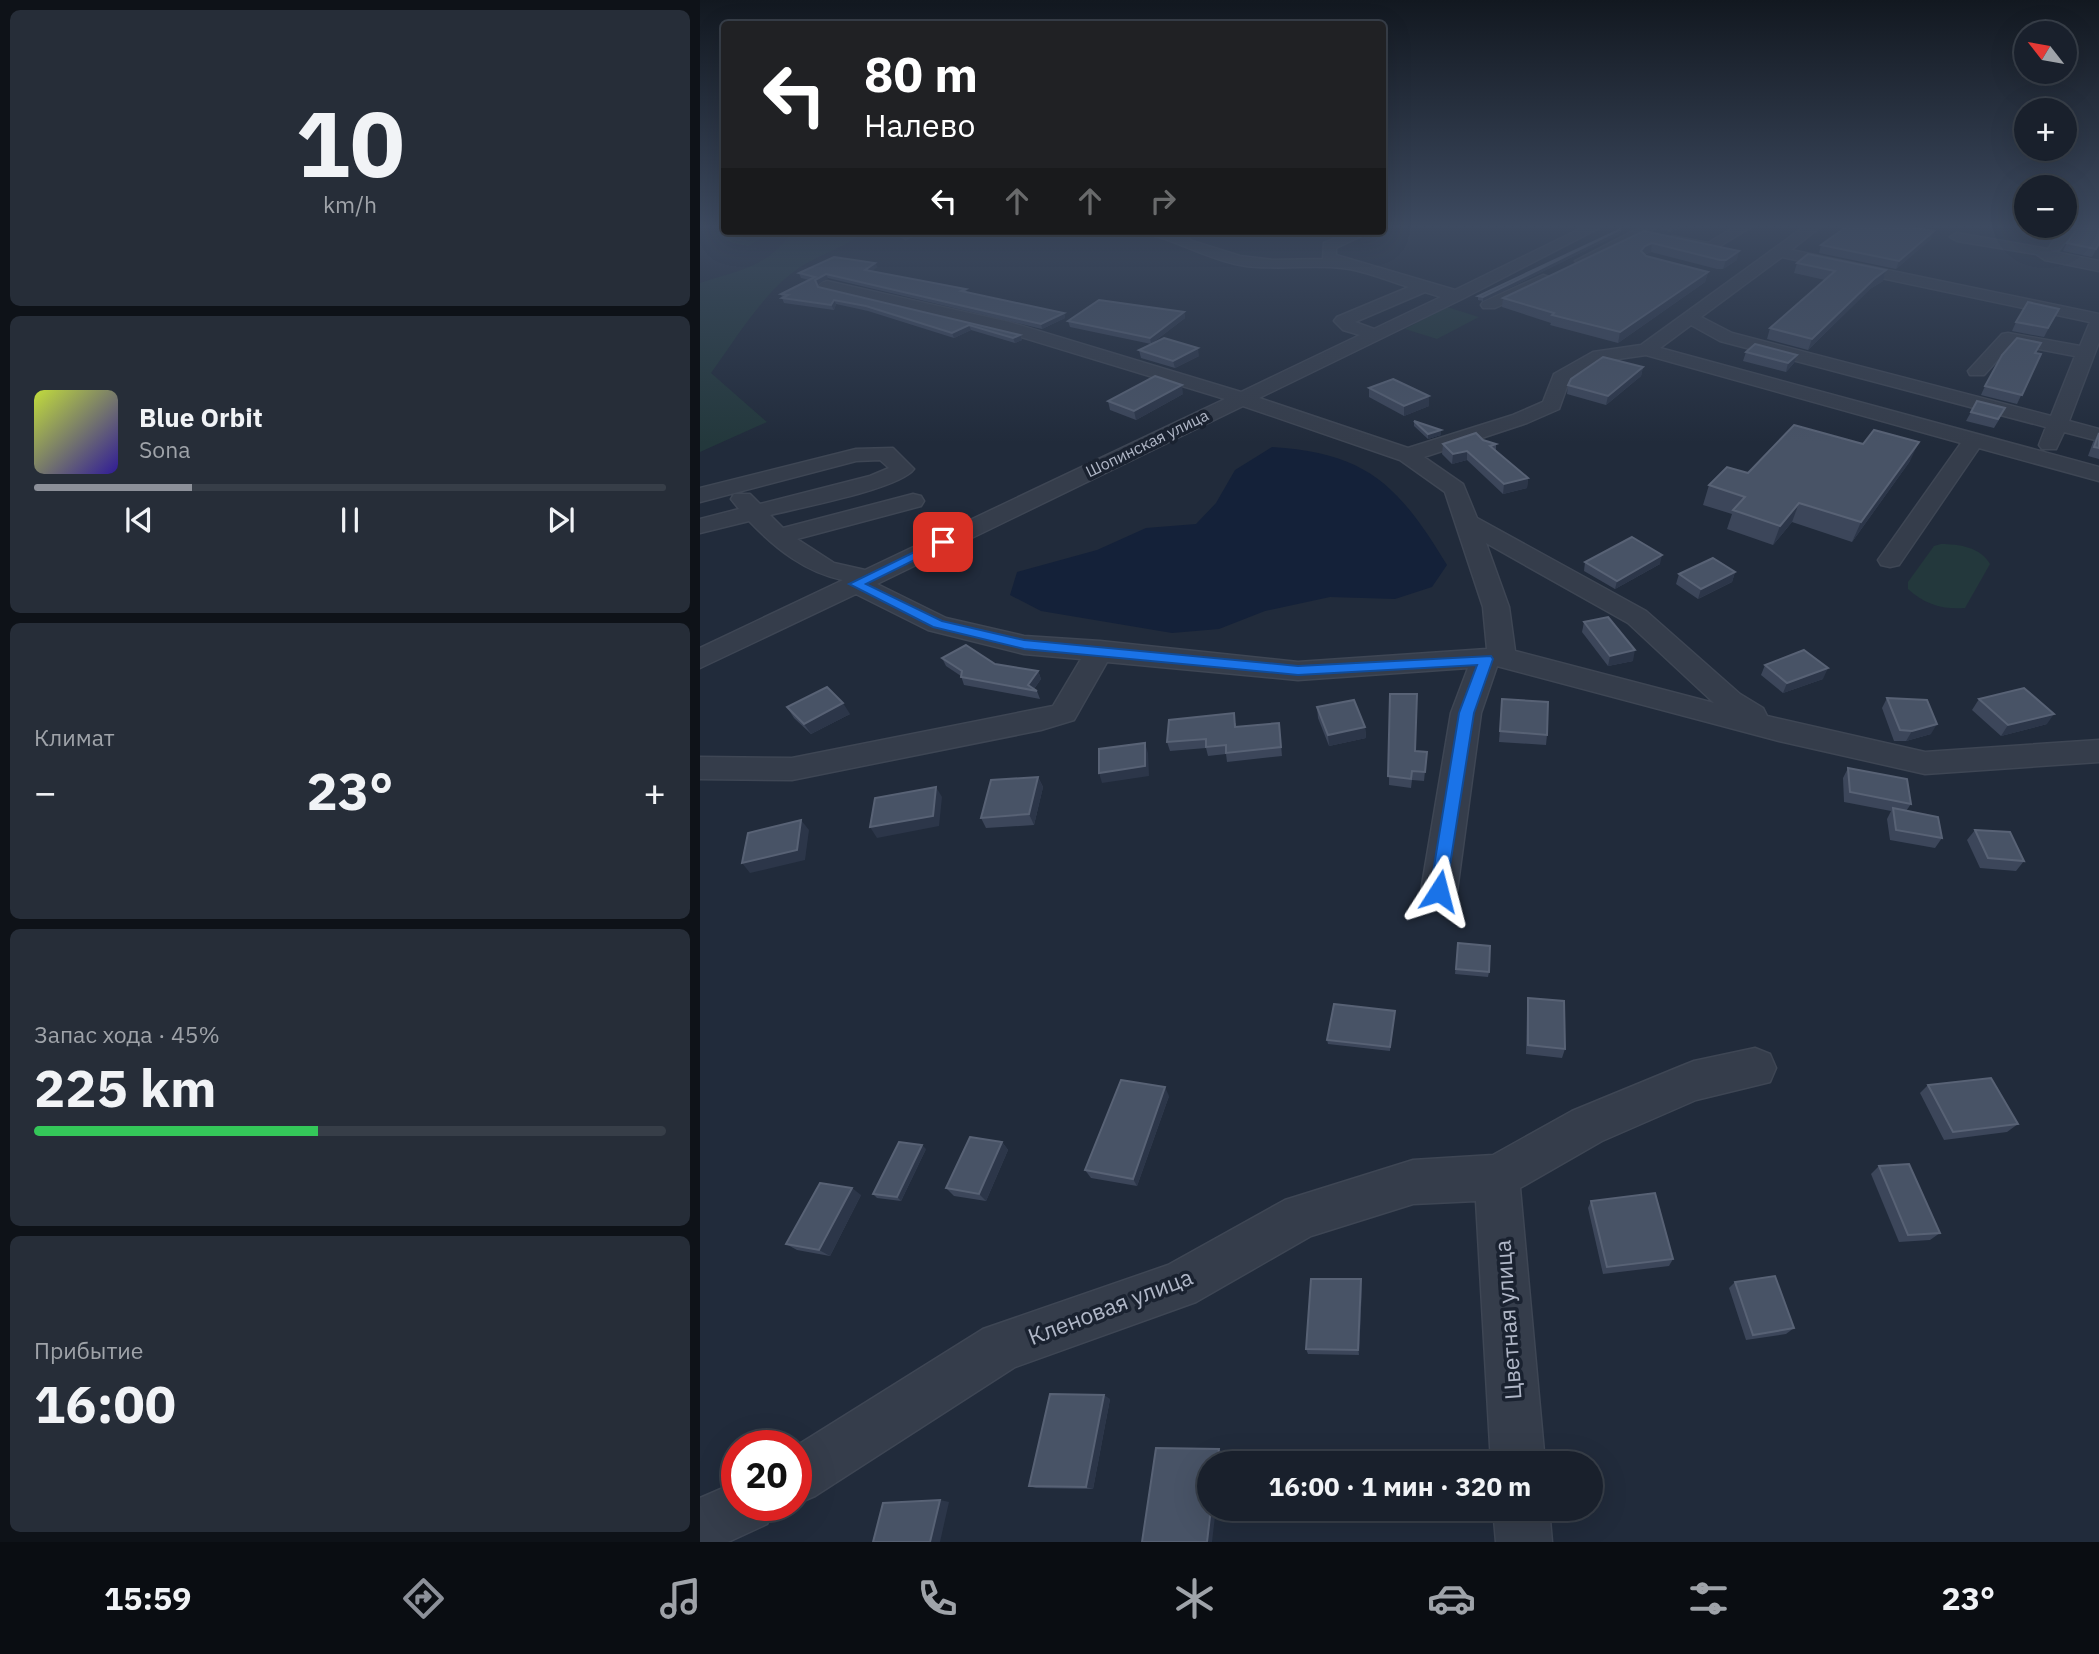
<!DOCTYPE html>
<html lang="ru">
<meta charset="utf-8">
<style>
:root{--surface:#19202c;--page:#262d38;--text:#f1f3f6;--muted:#9fa3a9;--line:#373e48;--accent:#8c9099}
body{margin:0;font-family:"IBM Plex Sans",sans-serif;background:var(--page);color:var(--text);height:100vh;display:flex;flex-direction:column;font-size:26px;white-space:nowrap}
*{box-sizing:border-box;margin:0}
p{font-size:23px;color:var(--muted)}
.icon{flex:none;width:38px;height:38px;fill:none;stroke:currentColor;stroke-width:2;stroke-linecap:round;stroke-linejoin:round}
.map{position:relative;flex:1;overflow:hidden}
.side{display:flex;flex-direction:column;gap:10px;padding:10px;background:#0e1218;width:700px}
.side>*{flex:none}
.top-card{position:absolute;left:21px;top:21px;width:665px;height:214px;border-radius:7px;box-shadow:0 7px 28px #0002,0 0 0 2px var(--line);background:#202124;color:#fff;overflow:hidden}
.needle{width:46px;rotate:301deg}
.controls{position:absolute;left:1314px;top:21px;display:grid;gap:14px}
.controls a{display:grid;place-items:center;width:63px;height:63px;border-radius:50%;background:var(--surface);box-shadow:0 7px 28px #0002,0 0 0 2px var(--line);font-size:35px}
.speed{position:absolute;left:21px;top:1430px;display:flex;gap:14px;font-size:35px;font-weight:700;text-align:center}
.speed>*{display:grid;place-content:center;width:91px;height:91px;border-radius:50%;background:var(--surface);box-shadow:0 7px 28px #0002,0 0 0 2px var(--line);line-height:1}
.speed .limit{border:10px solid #d22;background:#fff;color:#111}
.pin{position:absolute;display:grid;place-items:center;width:60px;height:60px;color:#fff;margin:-30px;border-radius:14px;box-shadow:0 4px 10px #0006}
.me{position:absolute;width:77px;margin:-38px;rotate:9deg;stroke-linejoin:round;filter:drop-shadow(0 0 5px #0008)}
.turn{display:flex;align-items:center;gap:24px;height:147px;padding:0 28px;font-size:32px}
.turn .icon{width:91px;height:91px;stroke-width:2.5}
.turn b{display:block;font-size:49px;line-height:60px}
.lanes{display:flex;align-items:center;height:66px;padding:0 28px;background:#0003;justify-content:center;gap:35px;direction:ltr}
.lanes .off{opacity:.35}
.big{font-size:52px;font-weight:800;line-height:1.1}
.side .tile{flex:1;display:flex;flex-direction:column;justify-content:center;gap:10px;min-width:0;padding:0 24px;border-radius:10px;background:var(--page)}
.side .dial{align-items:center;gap:0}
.dial b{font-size:91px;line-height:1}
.song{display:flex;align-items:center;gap:21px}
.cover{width:84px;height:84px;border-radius:10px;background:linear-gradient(135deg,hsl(70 70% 55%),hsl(250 70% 35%))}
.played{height:7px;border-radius:4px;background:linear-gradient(90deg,var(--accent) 25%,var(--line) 25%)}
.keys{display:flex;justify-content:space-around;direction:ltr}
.heat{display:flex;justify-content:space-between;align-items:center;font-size:38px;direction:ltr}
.charge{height:10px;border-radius:5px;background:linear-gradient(90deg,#34c759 45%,var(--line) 0)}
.trip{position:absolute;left:497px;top:1451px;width:406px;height:70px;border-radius:35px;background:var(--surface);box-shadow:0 7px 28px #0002,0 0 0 2px var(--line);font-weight:800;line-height:70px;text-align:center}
.menu{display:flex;height:112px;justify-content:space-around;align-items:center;background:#0a0d12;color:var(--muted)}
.menu .icon{width:49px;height:49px}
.menu .active{color:var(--accent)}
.menu b{font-size:32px;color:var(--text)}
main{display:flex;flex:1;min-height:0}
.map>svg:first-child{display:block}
.green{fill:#23383c}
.water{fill:#142139}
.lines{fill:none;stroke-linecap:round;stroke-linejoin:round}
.minor-casing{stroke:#3e4654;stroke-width:3}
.minor{fill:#353d4b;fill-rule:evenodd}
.wall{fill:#3c465a}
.shaded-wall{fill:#2c3649}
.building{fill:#485366;stroke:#586275;stroke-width:2}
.route{fill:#1a73e8;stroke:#114b97;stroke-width:2}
.labels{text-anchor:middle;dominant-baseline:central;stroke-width:7;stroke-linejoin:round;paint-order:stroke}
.far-street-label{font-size:16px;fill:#b0b7c7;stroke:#1a2230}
.near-street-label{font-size:23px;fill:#b0b7c7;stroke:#1a2230}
</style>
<main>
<section class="side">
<div class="tile dial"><b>10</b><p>km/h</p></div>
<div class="tile">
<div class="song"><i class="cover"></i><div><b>Blue Orbit</b><p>Sona</p></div></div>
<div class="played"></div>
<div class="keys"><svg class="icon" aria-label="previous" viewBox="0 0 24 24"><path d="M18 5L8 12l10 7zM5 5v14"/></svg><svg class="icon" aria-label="pause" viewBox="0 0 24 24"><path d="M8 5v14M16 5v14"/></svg><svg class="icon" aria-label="next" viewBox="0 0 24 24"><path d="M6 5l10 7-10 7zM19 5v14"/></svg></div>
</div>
<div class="tile"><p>Климат</p>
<div class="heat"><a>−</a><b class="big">23°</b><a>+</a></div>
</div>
<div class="tile"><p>Запас хода · 45%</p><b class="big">225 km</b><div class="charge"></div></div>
<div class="tile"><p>Прибытие</p><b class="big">16:00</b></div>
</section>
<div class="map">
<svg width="1399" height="1542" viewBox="0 0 1399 1542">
<rect width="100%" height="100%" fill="#212b3b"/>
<g class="green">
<polygon points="24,228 24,231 74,231 48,246 26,241 15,234"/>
<path d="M93,231H165C145,248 120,254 99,268C64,291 35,340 11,373L67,422L0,452V283C40,270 68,267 93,231Z"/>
<polygon points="747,307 779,317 737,339 705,329"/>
<path d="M1241,544C1259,544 1280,547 1290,564L1265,608C1243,610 1224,604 1208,589V582L1234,546Z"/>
</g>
<path class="water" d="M572,447C668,453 699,486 747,565L732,587L695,599L630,597L565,611L519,629L472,633L341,611L310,595L317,572L397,550L446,528L496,524L516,503L535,470Z"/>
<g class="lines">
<g class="minor-casing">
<g id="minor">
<path d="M884,227H901L762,299L559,398L708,448L813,415L843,402L854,374L893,352L941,345L1104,227H1120L1091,250L1399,314V342L1369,421L1399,429V441L1364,432L1356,449H1342L1339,445L1346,427L1020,341L991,325L960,348L1399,467V481L1279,448L1199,565L1190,567L1181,565L1178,560L1261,443L946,355L904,361L869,381L859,409L827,423L724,457L763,484L777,518L946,611L1040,694L1063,708L1067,716L1225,752L1399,740V762L1225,774L1079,741L797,666L781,713L757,891L752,901L739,906L726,901L721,891L751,713L768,668L598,680L407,662L374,720L341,730L92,780L0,779V757L92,758L353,706L381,659L324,654L228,630L156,594L0,668V648L143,580C105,572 76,549 49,521L0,533V519L39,509L31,499L34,494H50L60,504L170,476L189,468L180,460L156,461L0,502V488L156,449L193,448L214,469C200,489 98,508 70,515L83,528L213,494L221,496L224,501L221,506L97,539L134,563L165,570L525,399L298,330L121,289L119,286L121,283L127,281L309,322L541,392L660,335L643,330L634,321L637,317L709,287C688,281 664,270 642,268C608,264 575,271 540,265C508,259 480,242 449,234L447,231L480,233L492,241L540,256L573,260L623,259L624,243L653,231H672L636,248V255L755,290ZM1082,257L1390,322L1380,346L1308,333L1302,334L1268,371L1270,375H1284L1312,344L1375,356L1351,416L1032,333L1001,317ZM725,292L741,297L674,329L655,322ZM543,406L700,460L745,492L783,607L787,649L598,662L400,641L324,636L246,618L177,584ZM786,543L928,623L1014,703L815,651L809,607Z"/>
<polygon points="941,227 958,227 888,264 883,266 875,261"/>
<polygon points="1035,227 1051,227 1010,252 967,243 965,240 972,236 1008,243"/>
<polygon points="1363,227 1377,227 1359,250 1350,251 1399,261 1399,271 1345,260 1336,254 1257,241 1250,237 1257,233 1348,249"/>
<polygon points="202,231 219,231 206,239 199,235"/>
<polygon points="843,275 849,277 851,280 849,283 795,308 783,308 781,305 783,302"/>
<polygon points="1055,1048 1070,1054 1076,1068 1070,1082 996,1100 902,1141 820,1188 845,1463 791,1463 776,1201 713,1204 611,1236 496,1302 315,1367 115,1496 96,1504 96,1446 283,1329 468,1265 585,1200 713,1160 793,1155 872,1111 979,1067 994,1061"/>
<polygon points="37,1482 37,1505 76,1505 67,1524 28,1542 0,1542 0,1498"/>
<polygon points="793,1508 849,1508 852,1542 796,1542"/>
</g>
</g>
<use href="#minor" class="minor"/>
</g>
<g class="wall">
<polygon points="959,227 982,227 971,232 959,229"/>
<polygon points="1399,227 1399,244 1392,257 1363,251 1367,243"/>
<polygon points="944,231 1037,260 1023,269 1017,269 951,252 944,255 946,256 1008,272 1005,282 918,343 850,325 851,323 802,307 803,298"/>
<polygon points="921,233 783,301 778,300 778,296"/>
<polygon points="1231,239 1196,269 1119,253 1121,245"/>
<polygon points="175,263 177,267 171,271 266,289 267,292 364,313 365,318 342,329 128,278 117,284 118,287 320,335 322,340 315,343 271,330 254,338 168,311 136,304 134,310 84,303 82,298 81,294 109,280 101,278 99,273"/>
<polygon points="1097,263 1186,270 1183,281 1170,289 1108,350 1067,339 1070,328 1125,280 1094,273"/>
<polygon points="1359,309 1344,337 1312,331 1316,322"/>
<polygon points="484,312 485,318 451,344 370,327 368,321"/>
<polygon points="439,350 499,356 475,368 441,358"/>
<polygon points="1046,352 1097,355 1094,363 1086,372 1043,361"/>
<polygon points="1335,353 1341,354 1317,404 1281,395 1285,386"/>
<polygon points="943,367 941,376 906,405 867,394 868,385"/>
<polygon points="669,388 729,406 704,416 669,397"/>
<polygon points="483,394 436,420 410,410 408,401"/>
<polygon points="1277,401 1300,418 1294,428 1266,421"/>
<polygon points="714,421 741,435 728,439 714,426"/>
<polygon points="1399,433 1399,459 1388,456 1393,442"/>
<polygon points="783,440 796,444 796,451 828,478 827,488 803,494 767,460 752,464 742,454 743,444"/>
<polygon points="1210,461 1152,542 1092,522 1073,545 1027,529 1032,514 1003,505 1009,485 1048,473"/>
<polygon points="885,562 960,564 915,589 884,571"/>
<polygon points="1035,572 1032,582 998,599 976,584 979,574"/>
<polygon points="884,622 933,661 908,666 882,632"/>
<polygon points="242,658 295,664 338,671 341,679 334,689 337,691 340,699 264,685 261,676 246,666"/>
<polygon points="1065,665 1123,679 1083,693 1061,675"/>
<polygon points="690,694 715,751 727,752 724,781 712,780 711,788 689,785"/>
<polygon points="1187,698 1231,734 1206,741 1194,741 1182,708"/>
<polygon points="802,699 847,735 846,745 799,742"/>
<polygon points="1279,699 1347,724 1301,736 1272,710"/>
<polygon points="87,707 150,714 111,734 94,718"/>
<polygon points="617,707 665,727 666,738 629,746 618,718"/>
<polygon points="536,723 536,727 579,723 582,756 527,762 526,754 508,756 506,748 470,751 467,742"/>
<polygon points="1148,768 1211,804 1206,811 1242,838 1235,848 1190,840 1187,819 1191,811 1144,802 1143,778"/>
<polygon points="338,777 343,787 334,825 286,828 281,818"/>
<polygon points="1275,830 1324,861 1316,871 1280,868 1267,840"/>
<polygon points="758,943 789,972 788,977 755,974"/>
<polygon points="828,998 865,1049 862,1058 826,1054 827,1007"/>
<polygon points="695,1011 690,1051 628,1044 627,1040"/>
<polygon points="1228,1085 1318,1124 1307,1132 1244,1140 1220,1093"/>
<polygon points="469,1096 437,1186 391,1178 385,1170"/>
<polygon points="302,1142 308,1150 286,1201 254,1196 246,1188"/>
<polygon points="226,1149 201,1201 177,1198 173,1194"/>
<polygon points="1179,1166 1240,1233 1230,1240 1199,1242 1171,1174"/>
<polygon points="161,1195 130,1256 97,1250 86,1244"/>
<polygon points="891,1201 973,1259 969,1266 903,1274 888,1208"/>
<polygon points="1035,1282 1094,1328 1086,1334 1046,1340 1029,1288"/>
<polygon points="662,1286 659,1355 608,1354 606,1349"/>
<polygon points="410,1399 393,1489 336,1488 329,1486"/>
</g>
<g class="shaded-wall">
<polygon points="972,227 982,227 971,232"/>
<polygon points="921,229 921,233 783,301 783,297"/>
<polygon points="1234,231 1231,239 1196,269 1199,261"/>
<polygon points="952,243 951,252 943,255 941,251 945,246"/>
<polygon points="1039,251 1037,260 1023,269 1026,260"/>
<polygon points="175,263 177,267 167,275 165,270"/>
<polygon points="1186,270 1183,281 1170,289 1108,350 1112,339 1174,279"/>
<polygon points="1008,272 1005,282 918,343 920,332"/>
<polygon points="126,274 128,278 117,285 115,280"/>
<polygon points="134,300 136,304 134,310 131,305"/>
<polygon points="484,312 485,318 451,344 450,338"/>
<polygon points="364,313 365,318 342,329 341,324"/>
<polygon points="269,325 271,330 254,338 252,333"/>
<polygon points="320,335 322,340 315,343 313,338"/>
<polygon points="498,348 499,356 475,368 473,361"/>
<polygon points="1097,355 1094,363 1086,372 1088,363"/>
<polygon points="943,367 941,376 906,405 908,396"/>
<polygon points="482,385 483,394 436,420 434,411"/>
<polygon points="729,396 729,406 704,416 704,406"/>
<polygon points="741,430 741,435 728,439 728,434"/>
<polygon points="1219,442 1210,461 1152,542 1161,522"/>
<polygon points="767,451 767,460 752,464 753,454"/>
<polygon points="828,478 827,488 803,494 804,484"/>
<polygon points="1099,503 1092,522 1073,545 1080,526"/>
<polygon points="962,555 960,564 915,589 917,581"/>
<polygon points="1035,572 1032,582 998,599 1001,589"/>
<polygon points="935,650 933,661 908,666 910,656"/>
<polygon points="1128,668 1123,679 1083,693 1087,683"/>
<polygon points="338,671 341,679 333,690 328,685"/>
<polygon points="143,703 150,714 111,734 104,724"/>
<polygon points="1354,714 1347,724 1301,736 1308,725"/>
<polygon points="1237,724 1231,734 1206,741 1212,731"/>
<polygon points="665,727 666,738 629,746 628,735"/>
<polygon points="445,743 448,753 449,776 402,783 399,773"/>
<polygon points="338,777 343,787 334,825 329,814"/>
<polygon points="236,787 242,797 239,826 177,838 170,827"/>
<polygon points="101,820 109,830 105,860 50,873 42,863"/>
<polygon points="465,1087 469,1096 437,1186 433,1179"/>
<polygon points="302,1142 308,1150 286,1201 279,1194"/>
<polygon points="222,1145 226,1149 201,1201 197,1197"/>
<polygon points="152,1188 161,1195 130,1256 119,1250"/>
<polygon points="661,1279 662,1286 659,1355 658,1350"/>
<polygon points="404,1395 410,1399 393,1489 386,1487"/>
<polygon points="519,1449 522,1452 521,1463 517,1463"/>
<polygon points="240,1500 249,1502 240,1542 230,1542"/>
<polygon points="511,1508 516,1508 512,1542 507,1542"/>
</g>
<g class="building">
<polygon points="1146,227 1208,227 1234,231 1199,261 1121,245"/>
<polygon points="1378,227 1399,227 1399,243 1396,249 1367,243"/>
<polygon points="921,229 783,297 778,296"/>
<polygon points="944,231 1039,251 1026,260 1020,260 952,243 945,246 941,251 946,256 1008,272 920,332 852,315 854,313 803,298"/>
<polygon points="1108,254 1186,270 1174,279 1112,339 1070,328 1135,271 1097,263"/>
<polygon points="134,257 175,263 165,270 266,289 261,291 364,313 341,324 126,274 115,280 118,287 320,335 313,338 269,325 252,333 166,306 134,300 131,305 82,298 88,295 81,294 115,277 99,273"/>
<polygon points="399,300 484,312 450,338 368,321"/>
<polygon points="1328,302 1359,309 1348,328 1316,322"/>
<polygon points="464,338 498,348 473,361 439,350"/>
<polygon points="1317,338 1341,343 1335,353 1341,354 1322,395 1285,386 1302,355"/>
<polygon points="1055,344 1097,355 1088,363 1046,352"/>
<polygon points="903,357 943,367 908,396 868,385 871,379"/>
<polygon points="455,376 482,385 434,411 408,401"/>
<polygon points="693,379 729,396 704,406 669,388"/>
<polygon points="1277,401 1305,408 1298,419 1271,412"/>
<polygon points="714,421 741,430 728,434"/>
<polygon points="1094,425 1163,444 1174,430 1219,442 1161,522 1099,503 1080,526 1033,510 1045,497 1009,485 1027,467 1048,473"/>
<polygon points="776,433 783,440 796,444 790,446 828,478 804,484 767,451 753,454 743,444"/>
<polygon points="1399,433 1399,448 1394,447"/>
<polygon points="932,537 962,555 917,581 885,562"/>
<polygon points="1013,558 1035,572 1001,589 979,574"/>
<polygon points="908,617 935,650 910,656 884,622"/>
<polygon points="266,645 295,664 338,671 328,685 337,691 261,677 262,671 242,658"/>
<polygon points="1104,650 1128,668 1087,683 1065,665"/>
<polygon points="127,687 143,703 104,724 87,707"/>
<polygon points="1324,688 1354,714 1308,725 1279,699"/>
<polygon points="690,694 717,694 715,751 727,752 725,772 712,771 711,779 688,776"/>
<polygon points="1187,698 1227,700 1237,724 1212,731 1200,730"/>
<polygon points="802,699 848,702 847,735 800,731"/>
<polygon points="654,700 665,727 628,735 617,707"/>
<polygon points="534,713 535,727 579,723 581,747 526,753 526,745 506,747 506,739 467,742 469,720"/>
<polygon points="445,743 445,766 399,773 399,749"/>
<polygon points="1148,768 1207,779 1211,804 1150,792"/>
<polygon points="338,777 329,814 281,818 291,780"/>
<polygon points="236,787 233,816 170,827 175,798"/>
<polygon points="1193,808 1238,817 1242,838 1196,830"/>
<polygon points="101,820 97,850 42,863 48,833"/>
<polygon points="1275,830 1310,832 1324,861 1288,858"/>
<polygon points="758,943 790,946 789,972 756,969"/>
<polygon points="828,998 864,1001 865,1049 828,1045"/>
<polygon points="634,1004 695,1011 690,1047 627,1040"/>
<polygon points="1291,1078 1318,1124 1253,1132 1228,1085"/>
<polygon points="421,1080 465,1087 433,1179 385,1170"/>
<polygon points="270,1137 302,1142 279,1194 246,1188"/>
<polygon points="199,1142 222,1145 197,1197 173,1194"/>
<polygon points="1209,1164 1240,1233 1208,1235 1179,1166"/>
<polygon points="120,1183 152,1188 119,1250 86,1244"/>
<polygon points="955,1193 973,1259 907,1267 891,1201"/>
<polygon points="1075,1276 1094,1328 1053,1335 1035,1282"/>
<polygon points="611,1279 661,1279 658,1350 606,1349"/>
<polygon points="350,1394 404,1395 386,1487 329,1486"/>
<polygon points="456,1448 519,1449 517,1463 509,1463 509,1508 511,1508 507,1542 442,1542"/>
<polygon points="240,1500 230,1542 173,1542 183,1503"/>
</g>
<linearGradient id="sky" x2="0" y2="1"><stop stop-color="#121820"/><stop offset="0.51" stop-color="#3d4a60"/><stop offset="1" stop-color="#3d4a60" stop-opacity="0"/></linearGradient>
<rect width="1399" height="443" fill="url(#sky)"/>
<polygon class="route" points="243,538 249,542 247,544 166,584 242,621 324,640 598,666 791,656 793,659 774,713 745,897 739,899 732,897 730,891 759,713 777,665 598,675 324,649 233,627 149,584"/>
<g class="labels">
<g class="far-street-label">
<text transform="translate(447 443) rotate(-26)">Шопинская улица</text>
</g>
<g class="near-street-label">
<text transform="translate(410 1306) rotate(-21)">Кленовая улица</text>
<text transform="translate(807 1320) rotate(-94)">Цветная улица</text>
</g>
</g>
</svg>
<div class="controls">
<a><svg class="needle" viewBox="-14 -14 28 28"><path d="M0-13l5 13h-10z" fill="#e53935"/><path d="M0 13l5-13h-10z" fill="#9fa3a9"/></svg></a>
<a>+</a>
<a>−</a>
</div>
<div class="speed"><div class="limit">20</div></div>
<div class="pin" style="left:243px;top:542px;background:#d93025"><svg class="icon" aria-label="arrive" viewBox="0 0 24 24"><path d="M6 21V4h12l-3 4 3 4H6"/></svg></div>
<svg class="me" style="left:739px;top:891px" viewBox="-20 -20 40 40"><path d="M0-17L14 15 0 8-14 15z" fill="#1a73e8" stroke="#fff" stroke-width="4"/></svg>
<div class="trip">16:00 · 1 мин · 320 m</div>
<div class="top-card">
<div class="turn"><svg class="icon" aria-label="left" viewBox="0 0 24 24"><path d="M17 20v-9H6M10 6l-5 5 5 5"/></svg><div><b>80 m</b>Налево</div></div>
<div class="lanes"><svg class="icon" aria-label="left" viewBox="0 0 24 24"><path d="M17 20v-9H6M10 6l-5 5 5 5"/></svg><svg class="icon off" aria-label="ahead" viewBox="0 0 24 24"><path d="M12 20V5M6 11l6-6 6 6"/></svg><svg class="icon off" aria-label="ahead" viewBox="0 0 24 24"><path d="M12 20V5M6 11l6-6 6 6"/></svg><svg class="icon off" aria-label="right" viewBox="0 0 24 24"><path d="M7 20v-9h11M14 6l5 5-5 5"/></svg></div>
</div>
</div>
</main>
<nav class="menu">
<b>15:59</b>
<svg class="icon active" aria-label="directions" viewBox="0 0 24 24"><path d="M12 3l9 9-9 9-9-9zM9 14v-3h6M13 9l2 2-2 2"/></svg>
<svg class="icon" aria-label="music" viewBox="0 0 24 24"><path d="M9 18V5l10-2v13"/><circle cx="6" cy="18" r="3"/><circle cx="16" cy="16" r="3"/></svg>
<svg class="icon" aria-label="phone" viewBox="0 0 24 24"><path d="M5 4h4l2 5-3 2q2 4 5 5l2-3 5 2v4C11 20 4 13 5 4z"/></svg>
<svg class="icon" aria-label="climate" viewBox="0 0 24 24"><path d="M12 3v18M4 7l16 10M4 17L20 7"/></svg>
<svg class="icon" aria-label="car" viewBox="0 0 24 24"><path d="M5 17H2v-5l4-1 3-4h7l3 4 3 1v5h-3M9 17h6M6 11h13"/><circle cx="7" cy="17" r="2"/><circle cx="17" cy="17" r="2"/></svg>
<svg class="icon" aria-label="filters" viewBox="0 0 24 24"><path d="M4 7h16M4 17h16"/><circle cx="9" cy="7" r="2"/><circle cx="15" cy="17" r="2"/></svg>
<b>23°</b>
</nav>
